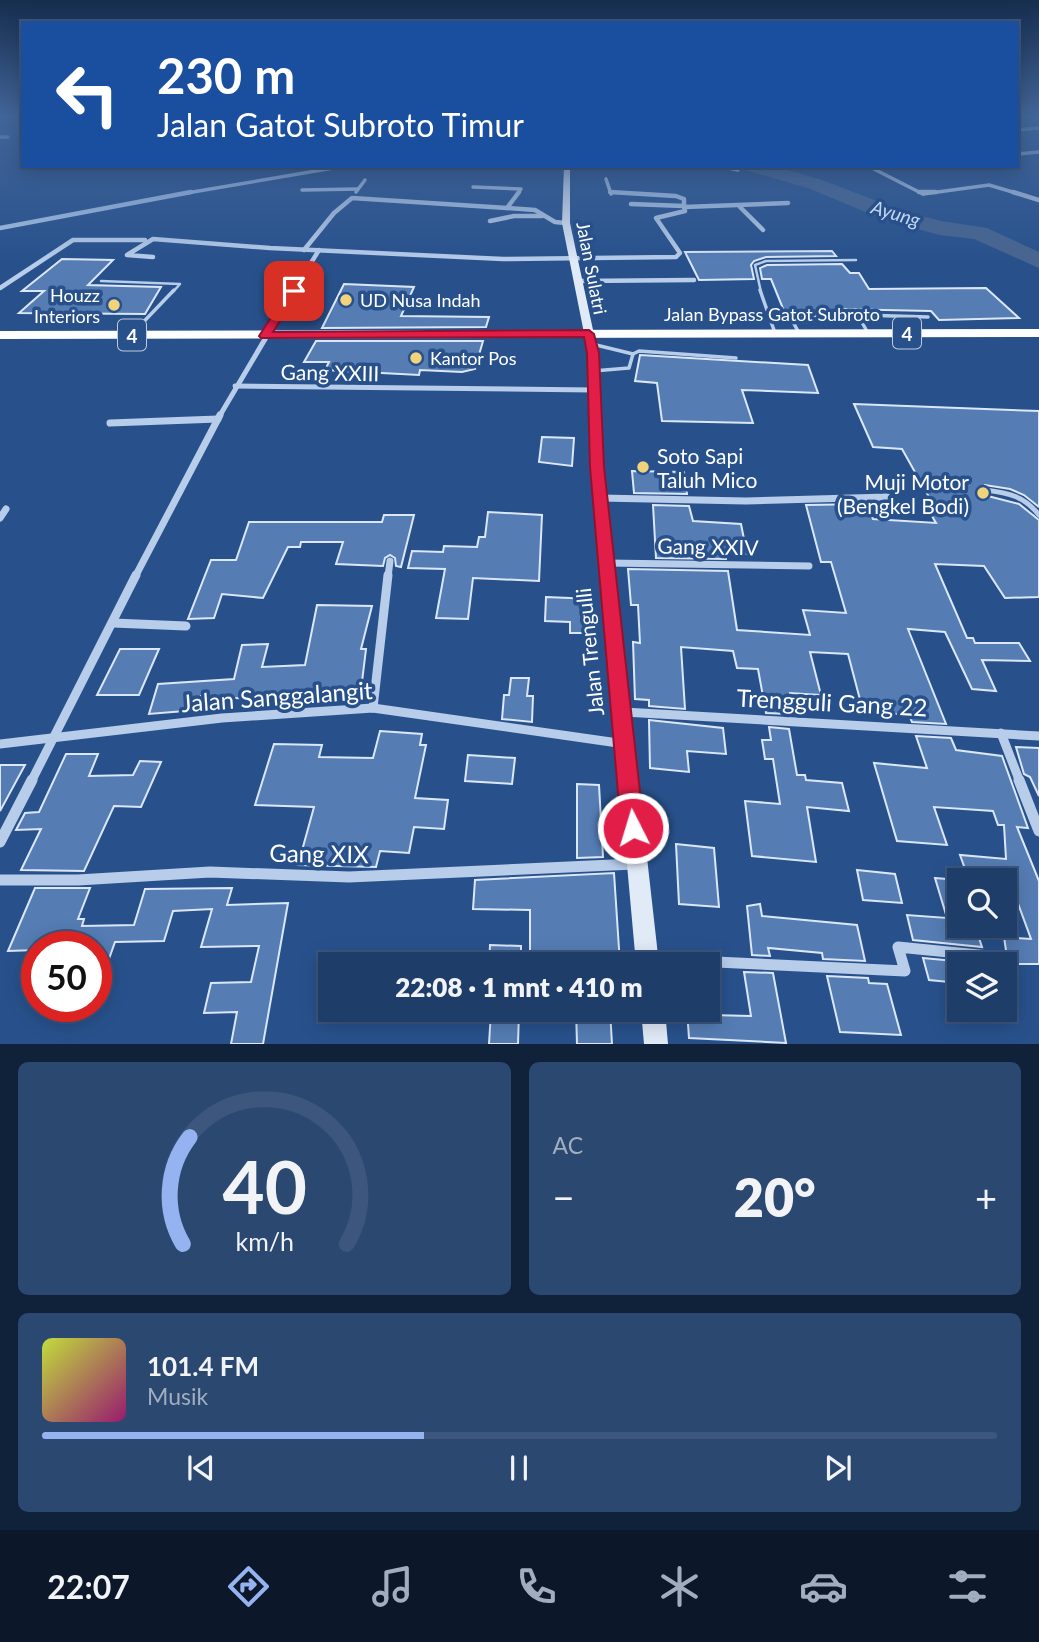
<!DOCTYPE html>
<html lang="id">
<meta charset="utf-8">
<style>
:root{--surface:#1e3d69;--page:#2b4871;--text:#f1f3f6;--muted:#a1aec0;--line:#3c567d;--accent:#95b2f1}
body{margin:0;font-family:Lato,sans-serif;background:var(--page);color:var(--text);height:100vh;display:flex;flex-direction:column;font-size:26px;white-space:nowrap}
*{box-sizing:border-box;margin:0}
p{font-size:23px;color:var(--muted)}
.icon{flex:none;width:38px;height:38px;fill:none;stroke:currentColor;stroke-width:2;stroke-linecap:round;stroke-linejoin:round}
.map{position:relative;height:1044px;overflow:hidden}
.sheet{display:flex;flex-direction:column;gap:18px;padding:18px;background:#10223a;flex:1}
.sheet>*{flex:none}
.guide{position:absolute;left:21px;top:21px;width:998px;height:147px;border-radius:0px;box-shadow:0 4px 18px #0003,0 0 0 2px var(--line);background:#1a4fa0;color:#fff;overflow:hidden}
.tools{position:absolute;left:947px;top:868px;display:grid;gap:14px}
.tools a{display:grid;place-items:center;width:70px;height:70px;border-radius:0px;background:var(--surface);box-shadow:0 4px 18px #0003,0 0 0 2px var(--line);font-size:35px}
.speed{position:absolute;left:21px;top:931px;display:flex;gap:14px;font-size:35px;font-weight:700;text-align:center}
.speed>*{display:grid;place-content:center;width:91px;height:91px;border-radius:50%;background:var(--surface);box-shadow:0 4px 18px #0003,0 0 0 2px var(--line);line-height:1}
.speed .limit{border:10px solid #d22;background:#fff;color:#111}
.pin{position:absolute;display:grid;place-items:center;width:60px;height:60px;color:#fff;margin:-30px;border-radius:14px;box-shadow:0 4px 10px #0006}
.me{position:absolute;width:77px;margin:-38px;rotate:355deg;stroke-linejoin:round;filter:drop-shadow(0 0 5px #0008)}
.turn{display:flex;align-items:center;gap:24px;height:147px;padding:0 21px;font-size:32px}
.turn .icon{width:91px;height:91px;stroke-width:2.5}
.turn b{display:block;font-size:49px;line-height:60px}
.big{font-size:52px;font-weight:800;line-height:1.1}
.sheet .card{flex:1;display:flex;flex-direction:column;justify-content:center;gap:10px;min-width:0;padding:0 24px;border-radius:10px;background:var(--page)}
.sheet .dial{align-items:center;gap:0}
.dial svg{height:182px;overflow:visible;fill:none;stroke:var(--line);stroke-width:7;stroke-linecap:round;text-anchor:middle}
.dial text{fill:var(--text);stroke:none}
.song{display:flex;align-items:center;gap:21px}
.cover{width:84px;height:84px;border-radius:10px;background:linear-gradient(135deg,hsl(70 70% 55%),hsl(320 70% 35%))}
.played{height:7px;border-radius:4px;background:linear-gradient(90deg,var(--accent) 40%,var(--line) 40%)}
.keys{display:flex;justify-content:space-around;direction:ltr}
.heat{display:flex;justify-content:space-between;align-items:center;font-size:38px;direction:ltr}
.sheet .tiles{flex:1;display:grid;gap:18px;grid-template-columns:1fr 1fr}
.card:last-child{grid-column:span 2}
.trip{position:absolute;left:318px;top:952px;width:402px;height:70px;border-radius:0px;background:var(--surface);box-shadow:0 4px 18px #0003,0 0 0 2px var(--line);font-weight:800;line-height:70px;text-align:center}
.tab-bar{display:flex;height:112px;justify-content:space-around;align-items:center;background:#0c182a;color:var(--muted)}
.tab-bar .icon{width:49px;height:49px}
.tab-bar .current{color:var(--accent)}
.tab-bar b{font-size:32px;color:var(--text)}
.map>svg:first-child{display:block}
.lines{fill:none;stroke-linecap:round;stroke-linejoin:round}
.stream-far1{stroke:#acc7ea;stroke-width:3.5}
.stream{stroke:#acc7ea;stroke-width:4.5}
.river{fill:#48658f;fill-rule:evenodd}
.building{fill:#557db4;stroke:#dbe7f8;stroke-width:2}
.service-far2{stroke:#b7cdea;stroke-width:2.5}
.service-far1{stroke:#b7cdea;stroke-width:3.5}
.service{stroke:#b7cdea;stroke-width:5}
.minor-far5{stroke:#b7cdea;stroke-width:3.5}
.minor-far4{stroke:#b7cdea;stroke-width:4.5}
.minor-far3{stroke:#b7cdea;stroke-width:5}
.minor-far2{stroke:#b7cdea;stroke-width:7}
.minor-far1{stroke:#b7cdea;stroke-width:9}
.minor{stroke:#b7cdea;stroke-width:11}
.secondary{fill:#e1ebf8;fill-rule:evenodd}
.trunk{fill:#fcfeff;fill-rule:evenodd}
.route{fill:#e11d48;stroke:#92132f;stroke-width:2}
.poi-dot{fill:#f1d27d;stroke:#28518c;stroke-width:2.5}
.labels{text-anchor:middle;dominant-baseline:central;stroke-width:7;stroke-linejoin:round;paint-order:stroke}
.far-street-label{font-size:18px;fill:#fff;stroke:#28518c}
.far-poi-label{font-size:18px;fill:#fff;stroke:#28518c;text-anchor:start}
.far-water-label{font-size:19px;font-style:italic;fill:#c3d7f1;stroke:#28518c}
.shield{fill:#28518c;stroke:#becbdc;stroke-width:2}
.shield-label{font-size:19px;font-weight:bold;fill:#fff}
.street-label{font-size:21px;fill:#fff;stroke:#28518c}
.poi-label{font-size:21px;fill:#fff;stroke:#28518c;text-anchor:start}
.near-street-label{font-size:24px;fill:#fff;stroke:#28518c}
</style>
<div class="map">
<svg width="1039" height="1044" viewBox="0 0 1039 1044">
<rect width="100%" height="100%" fill="#28518c"/>
<g class="lines">
<polyline class="stream-far1" points="181,194 345,166"/>
<polyline class="stream" points="0,228 191,192"/>
<polygon class="river" points="743,166 774,166 822,180 903,211 941,221 987,228 1039,252 1039,268 974,239 940,235 887,221 808,188 745,170"/>
</g>
<g class="building">
<polygon points="832,251 836,256 766,257 754,261 751,265 754,279 699,280 685,252"/>
<polygon points="62,259 113,260 88,285 161,287 145,314 19,313 44,291 22,291"/>
<polygon points="842,264 850,273 859,273 869,289 986,288 1019,318 939,320 931,311 838,309 842,317 786,316 771,279 762,279 760,268 767,265"/>
<polygon points="344,284 414,287 401,316 489,317 486,327 322,328"/>
<polygon points="316,341 483,341 475,369 462,372 420,370 419,375 325,370 329,362 304,362"/>
<polygon points="640,355 808,365 818,393 742,390 753,423 662,421 657,383 635,381"/>
<polygon points="854,404 1039,411 1039,507 1024,495 1010,489 985,485 980,490 984,495 1019,504 1039,520 1039,597 1005,598 984,566 935,564 967,638 973,638 975,643 1019,643 1030,661 982,660 996,691 972,689 945,632 908,629 946,724 912,722 909,715 863,711 848,654 810,652 821,695 790,693 794,711 786,710 787,714 766,713 758,669 737,668 733,651 681,647 685,709 649,706 649,700 635,699 633,642 640,643 638,605 631,605 628,569 728,571 737,630 810,635 803,610 846,613 831,562 821,562 806,505 867,504 873,519 936,523 926,506 934,506 902,449 873,447"/>
<polygon points="542,437 574,438 572,466 539,462"/>
<polygon points="632,471 684,472 687,494 634,493"/>
<polygon points="653,505 689,506 693,521 741,524 747,554 726,553 726,559 656,558"/>
<polygon points="488,512 542,515 539,581 473,578 468,619 436,618 445,569 408,568 412,551 443,552 444,546 477,547 479,537 485,537"/>
<polygon points="384,515 414,515 401,567 396,566 395,558 390,555 385,558 383,566 336,564 343,542 301,542 300,547 288,547 263,598 222,594 214,618 188,619 211,560 236,560 249,522 382,522"/>
<polygon points="546,597 593,599 594,633 570,633 570,622 545,621"/>
<polygon points="317,605 372,606 361,649 366,649 360,698 298,700 300,691 253,694 251,699 201,696 197,710 149,714 158,684 234,679 242,645 268,644 262,667 305,665"/>
<polygon points="120,649 159,649 139,695 97,695"/>
<polygon points="511,678 529,678 527,696 533,696 532,722 502,719 504,695 509,695"/>
<polygon points="649,720 723,728 726,754 687,751 689,772 650,768"/>
<polygon points="769,727 789,729 797,775 805,775 806,780 842,783 849,811 807,807 816,862 752,856 745,801 780,804 773,759 765,759 762,740 771,740"/>
<polygon points="380,731 422,734 420,745 426,745 415,798 448,800 444,829 414,827 409,853 380,851 376,867 298,865 314,807 255,805 274,744 322,745 319,757 373,758"/>
<polygon points="916,736 951,738 956,750 1002,756 1028,828 1017,827 1039,881 1039,964 1004,964 1007,957 1004,937 1031,939 1013,890 1004,890 1004,880 969,880 960,855 1006,859 1004,825 998,825 993,811 934,807 947,845 897,841 874,763 927,768"/>
<polygon points="1016,747 1039,748 1039,796 1030,777 1024,774"/>
<polygon points="66,754 98,754 89,776 133,775 140,761 161,762 141,807 114,806 84,871 21,870 41,829 16,830 25,813 39,812"/>
<polygon points="468,755 515,758 512,784 465,781"/>
<polygon points="0,765 25,765 0,811"/>
<polygon points="577,784 599,785 603,857 577,858"/>
<polygon points="676,844 714,848 719,907 679,904"/>
<polygon points="857,870 895,874 902,903 863,900"/>
<polygon points="614,873 620,964 589,964 589,953 530,952 530,910 473,909 475,880"/>
<polygon points="935,878 959,880 959,926 975,926 982,947 913,940 907,915 947,918"/>
<polygon points="35,888 90,888 78,919 84,919 82,926 134,925 145,889 232,888 227,905 288,903 263,1044 231,1044 237,1012 204,1013 211,983 251,982 259,946 201,947 212,909 173,911 164,941 115,942 99,987 96,987 96,947 37,947 37,950 8,951"/>
<polygon points="760,904 762,916 857,925 865,961 823,959 822,953 768,948 770,956 752,955 747,906"/>
<polygon points="490,945 521,946 521,964 489,964"/>
<polygon points="923,958 987,964 959,964 959,983 929,980"/>
<polygon points="744,972 773,973 786,1043 689,1038 687,1010 711,1010 711,1015 751,1016"/>
<polygon points="827,976 868,978 869,983 887,984 901,1035 840,1032"/>
<polygon points="576,1010 610,1010 612,1044 577,1044"/>
<polygon points="491,1011 519,1012 518,1044 489,1044"/>
</g>
<g class="lines">
<g class="service-far2">
<polyline points="101,281 180,284 173,292"/>
<polyline points="761,292 755,265 766,261 856,260"/>
</g>
<g class="service-far1">
<polyline points="760,290 775,333"/>
<polyline points="799,333 793,322 813,321"/>
<polyline points="868,333 860,319 861,315 928,317"/>
<polyline points="131,335 174,290"/>
<polyline points="592,344 633,354"/>
<polyline points="593,371 629,368 633,354 639,351 736,358"/>
</g>
<path class="service" d="M985,490C1009,493 1024,496 1039,515"/>
<g class="minor-far5">
<polyline points="1017,130 1039,128"/>
<polyline points="0,137 8,137"/>
<polyline points="1017,154 1039,152"/>
<polyline points="719,166 738,170"/>
<polyline points="868,166 923,194"/>
<polyline points="606,179 611,194"/>
<polyline points="473,187 521,189 517,194"/>
<polyline points="302,190 358,189"/>
<polyline points="356,192 365,180"/>
<polyline points="923,194 989,185 1019,194"/>
</g>
<g class="minor-far4">
<polyline points="610,192 676,196 684,199 684,206"/>
<polyline points="919,192 936,192"/>
<polyline points="1013,192 1039,200"/>
<polyline points="631,204 684,206"/>
<polyline points="684,207 788,203"/>
<polyline points="740,207 763,230"/>
<polyline points="507,208 535,210 555,222 566,223"/>
<polyline points="490,221 514,216 542,216"/>
<polyline points="304,250 334,213 352,198 507,208 519,192"/>
<polyline points="153,257 127,255 153,239 270,248 503,259 676,257 680,253 656,218 685,211 684,206"/>
<polyline points="579,281 694,280"/>
<polyline points="0,288 73,240 145,240"/>
<polyline points="293,292 319,250"/>
</g>
<g class="minor-far3">
<polyline points="235,386 593,390"/>
<polyline points="219,417 294,290"/>
</g>
<g class="minor-far2">
<polyline points="110,423 218,419"/>
<polyline points="600,498 746,501 887,497"/>
<polyline points="0,518 6,509"/>
<polyline points="607,563 809,566"/>
<polyline points="135,577 220,415"/>
<polyline points="388,577 390,561"/>
</g>
<g class="minor-far1">
<polyline points="113,623 186,626"/>
<polyline points="373,708 388,575"/>
<polyline points="624,712 1039,736"/>
<polyline points="1001,733 1020,782"/>
<polyline points="0,744 222,718 373,708 625,744"/>
<polyline points="31,782 136,575"/>
</g>
<g class="minor">
<polyline points="1019,780 1039,831"/>
<polyline points="0,842 32,780"/>
<polyline points="0,880 78,880 210,872 349,877 634,864"/>
<polyline points="652,959 905,971 898,947 999,957"/>
</g>
<g class="secondary">
<polygon points="564,166 570,166 570,223 598,353 603,467 659,964 636,964 591,467 588,353 562,223"/>
<polygon points="641,1010 665,1010 668,1044 644,1044"/>
</g>
<polygon class="trunk" points="1039,329 1039,337 0,339 0,331"/>
</g>
<linearGradient id="sky" x2="0" y2="1"><stop stop-color="#162d4d"/><stop offset="0.44" stop-color="#426599"/><stop offset="1" stop-color="#426599" stop-opacity="0"/></linearGradient>
<rect width="1039" height="263" fill="url(#sky)"/>
<polygon class="route" points="290,288 299,291 273,332 589,330 594,334 599,353 604,467 644,828 641,835 633,838 625,835 621,828 590,467 587,353 584,337 261,338 259,336"/>
<g class="poi-dot">
<circle cx="346" cy="300" r="7"/>
<circle cx="114" cy="305" r="7"/>
<circle cx="416" cy="358" r="7"/>
<circle cx="643" cy="467" r="7"/>
<circle cx="983" cy="493" r="7"/>
</g>
<g class="labels">
<g class="far-street-label">
<text transform="translate(592 268) rotate(79)">Jalan Sulatri</text>
<text x="772" y="314">Jalan Bypass Gatot Subroto</text>
</g>
<g class="far-poi-label">
<text x="100" y="295" text-anchor="end">Houzz<tspan x="100" dy="21">Interiors</tspan></text>
<text x="360" y="300">UD Nusa Indah</text>
<text x="430" y="358">Kantor Pos</text>
</g>
<g class="far-water-label">
<text transform="translate(896 213) rotate(17)">Ayung</text>
</g>
<g class="shield">
<rect x="893" y="317.5" width="28" height="31" rx="5"/>
<rect x="118" y="319.5" width="28" height="31" rx="5"/>
</g>
<g class="shield-label">
<text x="907" y="333">4</text>
<text x="132" y="335">4</text>
</g>
<g class="street-label">
<text transform="translate(330 372) rotate(1)">Gang XXIII</text>
<text transform="translate(708 546) rotate(1)">Gang XXIV</text>
<text transform="translate(589 652) rotate(-96)">Jalan Trengulli</text>
</g>
<g class="poi-label">
<text x="657" y="455">Soto Sapi<tspan x="657" dy="24">Taluh Mico</tspan></text>
<text x="969" y="481" text-anchor="end">Muji Motor<tspan x="969" dy="24">(Bengkel Bodi)</tspan></text>
</g>
<g class="near-street-label">
<text transform="translate(277 696) rotate(-4)">Jalan Sanggalangit</text>
<text transform="translate(832 702) rotate(3)">Trengguli Gang 22</text>
<text transform="translate(319 853) rotate(1)">Gang XIX</text>
</g>
</g>
</svg>
<div class="tools">
<a><svg class="icon" aria-label="search" viewBox="0 0 24 24"><circle cx="10" cy="10" r="6"/><path d="M15 15l6 6"/></svg></a>
<a><svg class="icon" aria-label="layers" viewBox="0 0 24 24"><path d="M12 4l9 5-9 5-9-5zM3 14l9 5 9-5"/></svg></a>
</div>
<div class="speed"><div class="limit">50</div></div>
<div class="pin" style="left:294px;top:291px;background:#d93025"><svg class="icon" aria-label="arrive" viewBox="0 0 24 24"><path d="M6 21V4h12l-3 4 3 4H6"/></svg></div>
<svg class="me" style="left:633px;top:828px" viewBox="-20 -20 40 40"><circle r="17" fill="#e11d48" stroke="#fff" stroke-width="3"/><path d="M0-11L8 9 0 5-8 9z" fill="#fff"/></svg>
<div class="trip">22:08 · 1 mnt · 410 m</div>
<div class="guide">
<div class="turn"><svg class="icon" aria-label="left" viewBox="0 0 24 24"><path d="M17 20v-9H6M10 6l-5 5 5 5"/></svg><div><b>230 m</b>Jalan Gatot Subroto Timur</div></div>
</div>
</div>
<section class="sheet">
<div class="tiles">
<div class="card dial"><svg viewBox="0 0 100 80">
<path d="M14 69A42 42 0 1 1 86 69"/>
<path d="M14 69A42 42 0 0 1 17 22" stroke="#95b2f1"/>
<text x="50" y="56" font-size="32" font-weight="700">40</text>
<text x="50" y="72" font-size="11">km/h</text>
</svg></div>
<div class="card"><p>AC</p>
<div class="heat"><a>−</a><b class="big">20°</b><a>+</a></div>
</div>
<div class="card">
<div class="song"><i class="cover"></i><div><b>101.4 FM</b><p>Musik</p></div></div>
<div class="played"></div>
<div class="keys"><svg class="icon" aria-label="previous" viewBox="0 0 24 24"><path d="M18 5L8 12l10 7zM5 5v14"/></svg><svg class="icon" aria-label="pause" viewBox="0 0 24 24"><path d="M8 5v14M16 5v14"/></svg><svg class="icon" aria-label="next" viewBox="0 0 24 24"><path d="M6 5l10 7-10 7zM19 5v14"/></svg></div>
</div>
</div>
</section>
<nav class="tab-bar">
<b>22:07</b>
<svg class="icon current" aria-label="directions" viewBox="0 0 24 24"><path d="M12 3l9 9-9 9-9-9zM9 14v-3h6M13 9l2 2-2 2"/></svg>
<svg class="icon" aria-label="music" viewBox="0 0 24 24"><path d="M9 18V5l10-2v13"/><circle cx="6" cy="18" r="3"/><circle cx="16" cy="16" r="3"/></svg>
<svg class="icon" aria-label="phone" viewBox="0 0 24 24"><path d="M5 4h4l2 5-3 2q2 4 5 5l2-3 5 2v4C11 20 4 13 5 4z"/></svg>
<svg class="icon" aria-label="climate" viewBox="0 0 24 24"><path d="M12 3v18M4 7l16 10M4 17L20 7"/></svg>
<svg class="icon" aria-label="car" viewBox="0 0 24 24"><path d="M5 17H2v-5l4-1 3-4h7l3 4 3 1v5h-3M9 17h6M6 11h13"/><circle cx="7" cy="17" r="2"/><circle cx="17" cy="17" r="2"/></svg>
<svg class="icon" aria-label="filters" viewBox="0 0 24 24"><path d="M4 7h16M4 17h16"/><circle cx="9" cy="7" r="2"/><circle cx="15" cy="17" r="2"/></svg>
</nav>
